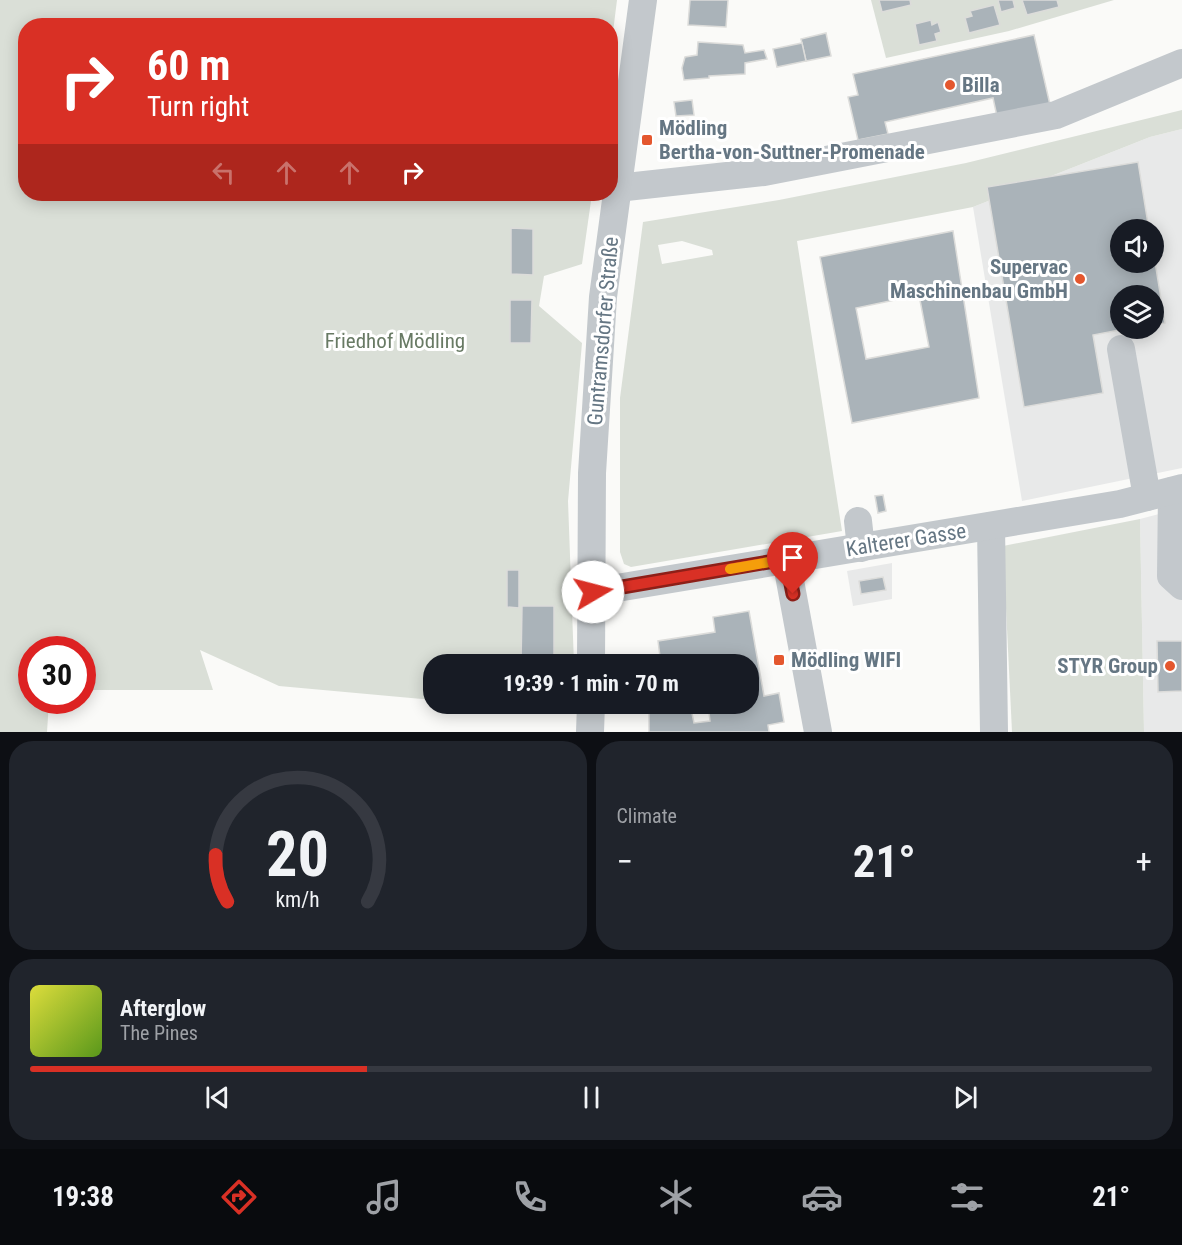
<!DOCTYPE html>
<meta charset="utf-8">
<style>
:root{--surface:#171b24;--page:#20242c;--text:#f1f3f6;--muted:#9ea1a6;--line:#363941;--accent:#d93025}
body{margin:0;font-family:"Roboto Condensed",sans-serif;background:var(--page);color:var(--text);height:100vh;display:flex;flex-direction:column;font-size:22px;white-space:nowrap}
*{box-sizing:border-box;margin:0}
p{font-size:20px;color:var(--muted)}
.icon{flex:none;width:33px;height:33px;fill:none;stroke:currentColor;stroke-width:2;stroke-linecap:round;stroke-linejoin:round}
.map{position:relative;height:732px;overflow:hidden}
.drawer{display:flex;flex-direction:column;gap:9px;padding:9px;background:#0d0f14;flex:1}
.drawer>*{flex:none}
.hud{position:absolute;left:18px;top:18px;width:600px;height:183px;border-radius:24px;box-shadow:0 3px 15px #0003;background:#d93025;color:#fff;overflow:hidden}
.fabs{position:absolute;left:1110px;top:219px;display:grid;gap:12px}
.fabs a{display:grid;place-items:center;width:54px;height:54px;border-radius:50%;background:var(--surface);box-shadow:0 3px 15px #0003;font-size:30px}
.speed{position:absolute;left:18px;top:636px;display:flex;gap:12px;font-size:30px;font-weight:700;text-align:center}
.speed>*{display:grid;place-content:center;width:78px;height:78px;border-radius:50%;background:var(--surface);box-shadow:0 3px 15px #0003;line-height:1}
.speed .limit{border:9px solid #d22;background:#fff;color:#111}
.pin{position:absolute;display:grid;place-items:center;width:51px;height:51px;color:#fff;margin:-62px -26px;border-radius:50% 50% 50% 0;rotate:-45deg;box-shadow:0 0 6px #0007}
.pin .icon{rotate:45deg}
.me{position:absolute;width:66px;margin:-33px;rotate:82deg;stroke-linejoin:round;filter:drop-shadow(0 0 4px #0008)}
.turn{display:flex;align-items:center;gap:21px;height:126px;padding:0 30px;font-size:27px}
.turn .icon{width:78px;height:78px;stroke-width:2.5}
.turn b{display:block;font-size:42px;line-height:51px}
.lanes{display:flex;align-items:center;height:57px;padding:0 30px;background:#0003;justify-content:center;gap:30px;direction:ltr}
.lanes .off{opacity:.35}
.big{font-size:45px;font-weight:700;line-height:1.1}
.drawer .card{flex:1;display:flex;flex-direction:column;justify-content:center;gap:9px;min-width:0;padding:0 21px;border-radius:24px;background:var(--page)}
.drawer .dial{align-items:center;gap:0}
.dial svg{height:156px;overflow:visible;fill:none;stroke:var(--line);stroke-width:7;stroke-linecap:round;text-anchor:middle}
.dial text{fill:var(--text);stroke:none}
.song{display:flex;align-items:center;gap:18px}
.cover{width:72px;height:72px;border-radius:9px;background:linear-gradient(135deg,hsl(60 70% 55%),hsl(90 70% 35%))}
.played{height:6px;border-radius:3px;background:linear-gradient(90deg,var(--accent) 30%,var(--line) 30%)}
.keys{display:flex;justify-content:space-around;direction:ltr}
.heat{display:flex;justify-content:space-between;align-items:center;font-size:33px;direction:ltr}
.drawer .tiles{flex:1;display:grid;gap:9px;grid-template-columns:1fr 1fr}
.card:last-child{grid-column:span 2}
.trip{position:absolute;left:423px;top:654px;width:336px;height:60px;border-radius:24px;background:var(--surface);box-shadow:0 3px 15px #0003;font-weight:700;line-height:60px;text-align:center}
.tab-bar{display:flex;height:96px;justify-content:space-around;align-items:center;background:#090b0e;color:var(--muted)}
.tab-bar .icon{width:42px;height:42px}
.tab-bar .active{color:var(--accent)}
.tab-bar b{font-size:27px;color:var(--text)}
.map>svg:first-child{display:block}
.built{fill:#e8e9e9;fill-rule:evenodd}
.green{fill:#dadfd7;fill-rule:evenodd}
.building{fill:#aab3b9;stroke:#dcdcda;stroke-width:1.5;fill-rule:evenodd}
.lines{fill:none;stroke-linecap:round;stroke-linejoin:round}
.minor{stroke:#c3c8cc;stroke-width:28}
.route-casing{stroke:#8d1f18;stroke-width:15}
.route{stroke:#d93025;stroke-width:10}
.slow{stroke:#f59e0b;stroke-width:10}
.poi-dot{fill:#e4572e;stroke:#fff;stroke-width:2}
.labels{text-anchor:middle;dominant-baseline:central;stroke-width:6;stroke-linejoin:round;paint-order:stroke}
.poi-label{font-size:21px;font-weight:bold;fill:#657683;stroke:#fff;text-anchor:start}
.street-label{font-size:21px;fill:#657683;stroke:#fff}
.park-label{font-size:21px;fill:#687a64;stroke:#fff}
</style>
<div class="map">
<svg width="1182" height="732" viewBox="0 0 1182 732">
<rect width="100%" height="100%" fill="#fafaf8"/>
<g class="built">
<path d="M1182,129V468L1022,501L973,207L1150,137ZM1120,230H1154V262H1120ZM1120,296H1154V328H1120Z"/>
<polygon points="1182,508 1182,732 1144,732 1140,519"/>
<polygon points="892,563 892,599 853,606 847,571"/>
</g>
<g class="green">
<polygon points="0,0 617,0 611,48 610,26 26,26 26,194 592,194 582,264 544,276 539,306 582,343 568,501 574,664 434,664 433,699 422,699 279,686 200,650 213,690 83,690 82,650 32,650 32,700 49,701 47,732 0,732"/>
<polygon points="871,0 1114,0 1009,31 886,58"/>
<path d="M1182,110V129L1150,137L973,207L797,241L842,531L631,567L624,564L620,552V398L643,222L779,200L966,163ZM682,241L712,250L713,255L662,264L658,245Z"/>
<polygon points="1140,519 1144,732 1012,732 1003,546"/>
</g>
<g class="building">
<polygon points="690,0 728,0 726,27 688,25"/>
<polygon points="879,0 910,0 911,5 882,12"/>
<polygon points="998,0 1013,0 1015,8 1001,12"/>
<polygon points="1022,0 1057,0 1059,7 1027,15"/>
<polygon points="994,5 1000,25 969,33 965,18 972,16 970,11"/>
<polygon points="931,20 932,25 938,22 941,32 935,34 937,41 919,45 915,24"/>
<polygon points="826,33 831,56 806,61 801,39"/>
<polygon points="1034,35 1051,109 998,121 993,98 885,122 888,134 858,140 848,97 858,95 853,74"/>
<polygon points="698,42 743,45 745,53 764,50 767,59 745,63 745,74 709,76 709,78 684,80 682,68 685,57 697,55"/>
<polygon points="802,43 806,61 777,67 773,49"/>
<polygon points="692,100 694,115 676,116 674,102"/>
<polygon points="1138,162 1149,230 1120,230 1120,262 1154,262 1154,256 1165,323 1154,325 1154,296 1120,296 1120,328 1130,328 1093,335 1103,393 1024,407 987,187"/>
<polygon points="511,228 533,229 533,275 511,274"/>
<path d="M953,231L979,398L852,423L820,257ZM919,295L929,347L866,359L856,308Z"/>
<polygon points="510,300 532,300 531,343 510,343"/>
<polygon points="883,495 886,511 878,513 875,496"/>
<polygon points="507,570 519,570 519,608 507,607"/>
<polygon points="883,577 886,590 861,594 859,581"/>
<polygon points="522,606 554,606 554,664 521,664"/>
<polygon points="749,611 764,696 779,693 784,722 768,725 769,732 649,732 649,704 690,704 694,723 710,721 708,704 748,704 748,664 661,664 658,641 715,632 713,617"/>
<polygon points="1157,641 1182,641 1182,691 1158,692"/>
</g>
<g class="lines">
<g class="minor">
<polyline points="617,188 764,172 1056,115 1182,63"/>
<polyline points="1121,349 1147,497"/>
<polyline points="1172,491 1171,576 1182,586"/>
<polyline points="858,521 861,548"/>
<polyline points="991,526 994,732"/>
<polyline points="786,559 818,732"/>
<polyline points="593,592 1120,504 1182,488"/>
<polyline points="591,664 592,473 603,297 643,0"/>
<polyline points="590,732 591,704"/>
</g>
</g>
<g class="lines">
<g class="route-casing">
<polyline id="route" points="593,592 786,559 793,594"/>
</g>
<use href="#route" class="route"/>
<polyline class="slow" points="730,569 775,561"/>
</g>
<g class="poi-dot">
<circle cx="950" cy="85" r="6"/>
<rect x="641" y="134" width="12" height="12" rx="3"/>
<circle cx="1080" cy="279" r="6"/>
<rect x="773" y="654" width="12" height="12" rx="3"/>
<circle cx="1170" cy="666" r="6"/>
</g>
<g class="labels">
<g class="poi-label">
<text x="962" y="85">Billa</text>
<text x="659" y="128">Mödling<tspan x="659" dy="24">Bertha-von-Suttner-Promenade</tspan></text>
<text x="1068" y="267" text-anchor="end">Supervac<tspan x="1068" dy="24">Maschinenbau GmbH</tspan></text>
<text x="791" y="660">Mödling WIFI</text>
<text x="1158" y="666" text-anchor="end">STYR Group</text>
</g>
<g class="street-label">
<text transform="translate(603 331) rotate(-85)">Guntramsdorfer Straße</text>
<text transform="translate(906 540) rotate(-9)">Kalterer Gasse</text>
</g>
<g class="park-label">
<text x="395" y="341">Friedhof Mödling</text>
</g>
</g>
</svg>
<div class="fabs">
<a><svg class="icon" aria-label="sound" viewBox="0 0 24 24"><path d="M4 9h4l5-4v14l-5-4H4zM17 9q2 3 0 6"/></svg></a>
<a><svg class="icon" aria-label="layers" viewBox="0 0 24 24"><path d="M12 4l9 5-9 5-9-5zM3 14l9 5 9-5"/></svg></a>
</div>
<div class="speed"><div class="limit">30</div></div>
<div class="pin" style="left:793px;top:594px;background:#d93025"><svg class="icon" aria-label="arrive" viewBox="0 0 24 24"><path d="M6 21V4h12l-3 4 3 4H6"/></svg></div>
<svg class="me" style="left:593px;top:592px" viewBox="-20 -20 40 40"><circle r="19" fill="#fff"/><path d="M0-13L10 11 0 6-10 11z" fill="#d93025"/></svg>
<div class="trip">19:39 · 1 min · 70 m</div>
<div class="hud">
<div class="turn"><svg class="icon" aria-label="right" viewBox="0 0 24 24"><path d="M7 20v-9h11M14 6l5 5-5 5"/></svg><div><b>60 m</b>Turn right</div></div>
<div class="lanes"><svg class="icon off" aria-label="left" viewBox="0 0 24 24"><path d="M17 20v-9H6M10 6l-5 5 5 5"/></svg><svg class="icon off" aria-label="ahead" viewBox="0 0 24 24"><path d="M12 20V5M6 11l6-6 6 6"/></svg><svg class="icon off" aria-label="ahead" viewBox="0 0 24 24"><path d="M12 20V5M6 11l6-6 6 6"/></svg><svg class="icon" aria-label="right" viewBox="0 0 24 24"><path d="M7 20v-9h11M14 6l5 5-5 5"/></svg></div>
</div>
</div>
<section class="drawer">
<div class="tiles">
<div class="card dial"><svg viewBox="0 0 100 80">
<path d="M14 69A42 42 0 1 1 86 69"/>
<path d="M14 69A42 42 0 0 1 8 45" stroke="#d93025"/>
<text x="50" y="56" font-size="32" font-weight="700">20</text>
<text x="50" y="72" font-size="11">km/h</text>
</svg></div>
<div class="card"><p>Climate</p>
<div class="heat"><a>−</a><b class="big">21°</b><a>+</a></div>
</div>
<div class="card">
<div class="song"><i class="cover"></i><div><b>Afterglow</b><p>The Pines</p></div></div>
<div class="played"></div>
<div class="keys"><svg class="icon" aria-label="previous" viewBox="0 0 24 24"><path d="M18 5L8 12l10 7zM5 5v14"/></svg><svg class="icon" aria-label="pause" viewBox="0 0 24 24"><path d="M8 5v14M16 5v14"/></svg><svg class="icon" aria-label="next" viewBox="0 0 24 24"><path d="M6 5l10 7-10 7zM19 5v14"/></svg></div>
</div>
</div>
</section>
<nav class="tab-bar">
<b>19:38</b>
<svg class="icon active" aria-label="directions" viewBox="0 0 24 24"><path d="M12 3l9 9-9 9-9-9zM9 14v-3h6M13 9l2 2-2 2"/></svg>
<svg class="icon" aria-label="music" viewBox="0 0 24 24"><path d="M9 18V5l10-2v13"/><circle cx="6" cy="18" r="3"/><circle cx="16" cy="16" r="3"/></svg>
<svg class="icon" aria-label="phone" viewBox="0 0 24 24"><path d="M5 4h4l2 5-3 2q2 4 5 5l2-3 5 2v4C11 20 4 13 5 4z"/></svg>
<svg class="icon" aria-label="climate" viewBox="0 0 24 24"><path d="M12 3v18M4 7l16 10M4 17L20 7"/></svg>
<svg class="icon" aria-label="car" viewBox="0 0 24 24"><path d="M5 17H2v-5l4-1 3-4h7l3 4 3 1v5h-3M9 17h6M6 11h13"/><circle cx="7" cy="17" r="2"/><circle cx="17" cy="17" r="2"/></svg>
<svg class="icon" aria-label="filters" viewBox="0 0 24 24"><path d="M4 7h16M4 17h16"/><circle cx="9" cy="7" r="2"/><circle cx="15" cy="17" r="2"/></svg>
<b>21°</b>
</nav>
